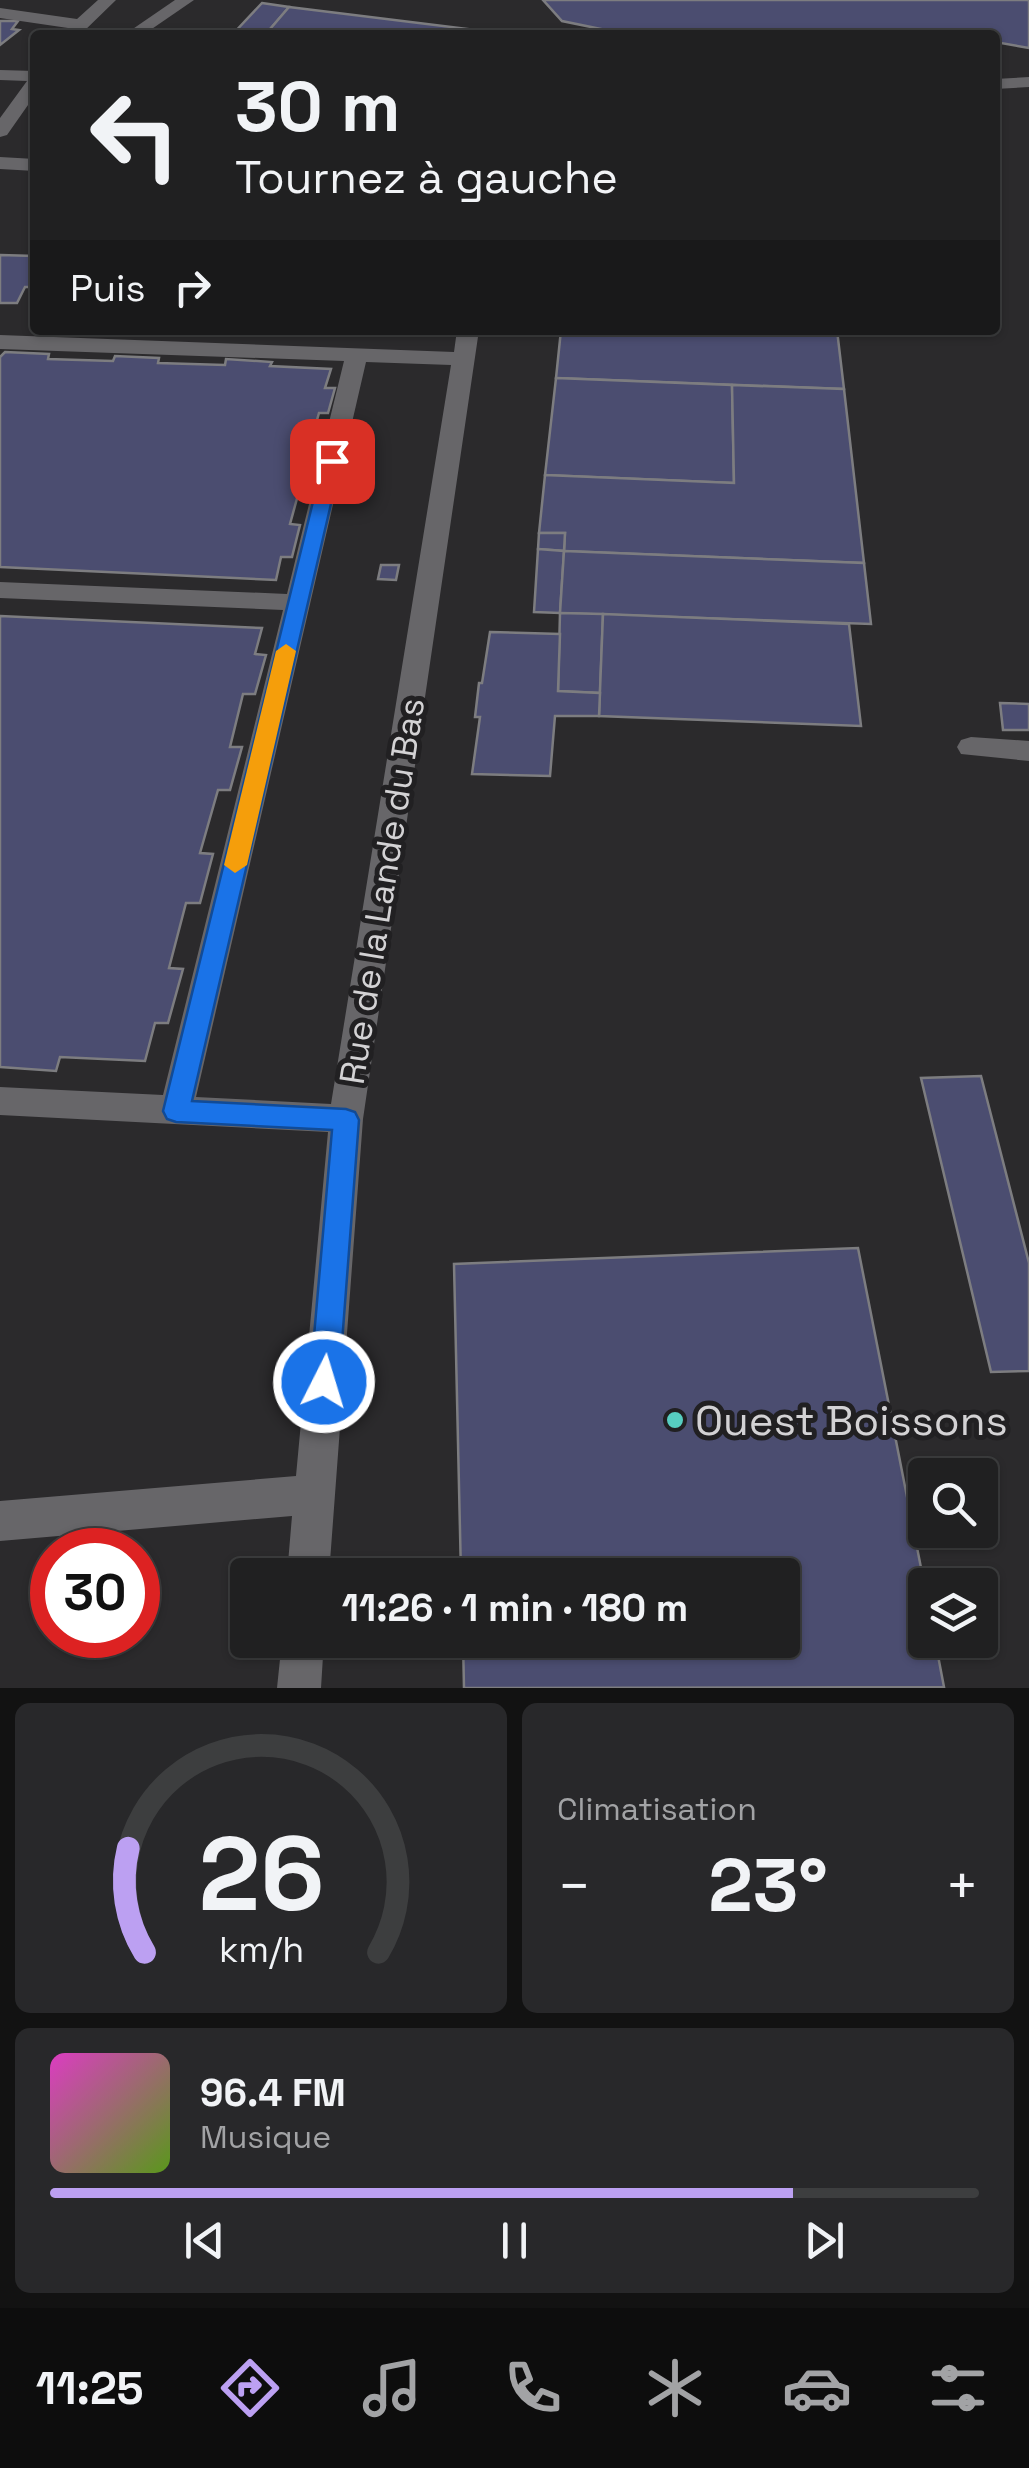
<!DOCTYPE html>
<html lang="fr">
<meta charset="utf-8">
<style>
:root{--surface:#202021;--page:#28282a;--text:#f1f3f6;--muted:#a2a3a5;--line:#3d3e3f;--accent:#bca0f2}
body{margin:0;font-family:"Space Grotesk",sans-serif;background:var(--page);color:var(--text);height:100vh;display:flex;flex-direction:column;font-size:38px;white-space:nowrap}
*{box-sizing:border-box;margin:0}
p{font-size:32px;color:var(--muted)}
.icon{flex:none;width:55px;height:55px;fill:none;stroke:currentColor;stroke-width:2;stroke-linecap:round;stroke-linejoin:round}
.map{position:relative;height:1688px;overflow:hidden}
.panel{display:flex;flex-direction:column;gap:15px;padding:15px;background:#121212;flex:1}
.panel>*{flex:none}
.guide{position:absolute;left:30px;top:30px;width:970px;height:305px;border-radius:10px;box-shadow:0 2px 8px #0004,0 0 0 2px var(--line);background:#202021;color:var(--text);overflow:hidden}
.fabs{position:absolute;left:908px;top:1458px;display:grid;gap:20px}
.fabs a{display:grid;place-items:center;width:90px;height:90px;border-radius:10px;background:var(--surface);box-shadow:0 2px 8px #0004,0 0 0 2px var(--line);font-size:50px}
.speed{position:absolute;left:30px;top:1528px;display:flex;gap:20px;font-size:50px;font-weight:700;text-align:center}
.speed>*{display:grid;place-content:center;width:130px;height:130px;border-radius:50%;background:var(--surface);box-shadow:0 2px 8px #0004,0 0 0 2px var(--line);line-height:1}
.speed .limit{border:15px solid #d22;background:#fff;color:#111}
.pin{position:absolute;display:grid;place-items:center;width:85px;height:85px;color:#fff;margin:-42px;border-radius:20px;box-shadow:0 5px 15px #0006}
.me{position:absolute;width:110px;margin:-55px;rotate:5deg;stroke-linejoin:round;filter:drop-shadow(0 0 8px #0008)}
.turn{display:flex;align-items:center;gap:35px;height:210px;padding:0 40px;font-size:45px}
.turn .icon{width:130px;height:130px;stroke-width:2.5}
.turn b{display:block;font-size:70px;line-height:85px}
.then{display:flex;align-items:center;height:95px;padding:0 40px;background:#0003;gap:20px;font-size:38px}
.big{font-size:75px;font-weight:700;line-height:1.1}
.panel .tile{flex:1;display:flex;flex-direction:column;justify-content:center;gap:15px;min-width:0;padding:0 35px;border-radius:15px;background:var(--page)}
.panel .dial{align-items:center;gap:0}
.dial svg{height:260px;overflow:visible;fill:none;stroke:var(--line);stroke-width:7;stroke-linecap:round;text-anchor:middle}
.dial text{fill:var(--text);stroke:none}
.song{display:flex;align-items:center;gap:30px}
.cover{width:120px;height:120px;border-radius:15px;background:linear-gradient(135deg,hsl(310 70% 55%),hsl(90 70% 35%))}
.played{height:10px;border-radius:5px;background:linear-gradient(90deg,var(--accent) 80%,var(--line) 80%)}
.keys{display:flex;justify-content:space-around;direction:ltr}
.heat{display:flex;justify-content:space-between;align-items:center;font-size:55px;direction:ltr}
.panel .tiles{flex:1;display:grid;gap:15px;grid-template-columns:1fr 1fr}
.tile:last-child{grid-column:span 2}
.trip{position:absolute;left:230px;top:1558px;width:570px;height:100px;border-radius:10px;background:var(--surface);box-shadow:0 2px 8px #0004,0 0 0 2px var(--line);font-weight:700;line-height:100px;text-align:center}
.tab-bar{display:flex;height:160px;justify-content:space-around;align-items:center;background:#0d0d0d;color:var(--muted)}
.tab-bar .icon{width:70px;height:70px}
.tab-bar .current{color:var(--accent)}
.tab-bar b{font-size:45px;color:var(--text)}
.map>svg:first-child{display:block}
.building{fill:#4b4d70;stroke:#7d7d80;stroke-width:2.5}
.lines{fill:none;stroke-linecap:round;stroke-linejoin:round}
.minor{fill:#676669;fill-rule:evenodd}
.route{fill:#1a73e8;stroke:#114b97;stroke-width:2.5}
.slow{fill:#f59e0b}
.poi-dot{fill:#57cec1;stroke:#212022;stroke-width:4}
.labels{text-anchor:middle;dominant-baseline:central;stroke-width:10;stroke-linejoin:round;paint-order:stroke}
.street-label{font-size:35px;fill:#d3d2d4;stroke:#212022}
.near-poi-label{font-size:42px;fill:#d3d2d4;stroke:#212022;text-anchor:start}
</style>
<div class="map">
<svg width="1029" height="1688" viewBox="0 0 1029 1688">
<rect width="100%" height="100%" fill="#2b2a2c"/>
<g class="building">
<polygon points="543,0 1029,0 1029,48 995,42 995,35 630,35 562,21"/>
<polygon points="262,3 289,7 265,35 232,35"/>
<polygon points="289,7 516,35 265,35"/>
<polygon points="0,21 18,21 12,29 19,30 0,45"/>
<polygon points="0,255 35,256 30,279 35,279 35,287 25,287 17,303 0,303"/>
<polygon points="561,330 837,330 844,389 556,378"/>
<polygon points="5,352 49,354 48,359 113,361 115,356 159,358 158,363 225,365 226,359 272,362 270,366 331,369 325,388 335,388 328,413 319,413 308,452 318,453 309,484 301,484 290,524 300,525 292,557 281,557 276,580 0,567 0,357"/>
<polygon points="556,378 732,385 734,483 545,475"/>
<polygon points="732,385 844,389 864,563 564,551 565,533 539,533 545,475 734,483"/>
<polygon points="539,533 565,533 564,551 538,549"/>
<polygon points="538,549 564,551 560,613 534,612"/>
<polygon points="564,551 864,563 871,624 560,613"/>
<polygon points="381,565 399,565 396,580 378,579"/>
<polygon points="560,613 603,614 600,693 558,691"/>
<polygon points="603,614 849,624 861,726 599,716"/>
<polygon points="0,616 262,628 255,654 266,655 255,694 243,694 230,747 242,747 230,790 218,790 200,853 213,854 200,903 186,903 169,968 183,969 168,1023 155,1023 145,1061 60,1057 56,1071 0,1067"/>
<polygon points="490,632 560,634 558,691 600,693 599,716 555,716 550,776 472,774 480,717 475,717 479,683 482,683"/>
<polygon points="1000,703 1029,704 1029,730 1003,730"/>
<polygon points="981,1076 1029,1263 1029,1371 991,1372 921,1078"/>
<polygon points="858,1248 925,1588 925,1640 935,1640 944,1687 464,1688 463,1640 782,1640 782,1575 461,1575 454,1264"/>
</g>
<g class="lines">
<g class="minor">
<polygon points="98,0 116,0 80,35 62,35 68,28 0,18 0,8 77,19"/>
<polygon points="175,0 194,0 143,35 124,35"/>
<polygon points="0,70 35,71 35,95 7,135 0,137 0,118 27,81 0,80"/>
<polygon points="1029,77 1029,87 995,89 995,79"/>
<polygon points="0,157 35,159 35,171 0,169"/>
<path d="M457,330H479L363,1119L329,1575H287L292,1516L0,1541V1501L296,1476L328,1132L0,1115V1087L163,1095L283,610L0,598V582L287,594L344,361L0,349V335L454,352ZM366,362L451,365L331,1104L196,1097Z"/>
<polygon points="971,737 1029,741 1029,761 961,754 957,747 961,740"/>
<polygon points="282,1640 324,1640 321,1688 277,1688"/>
</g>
</g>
<polygon class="route" points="332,456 341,461 192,1101 346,1109 355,1112 359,1120 339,1382 335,1391 324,1395 314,1391 310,1382 332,1130 176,1122 167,1119 163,1111 323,461"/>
<polygon class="slow" points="286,644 296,651 247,865 235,873 224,865 276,651"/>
<circle class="poi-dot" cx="675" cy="1420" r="10"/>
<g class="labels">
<g class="street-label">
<text transform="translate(382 891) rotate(-81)">Rue de la Lande du Bas</text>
</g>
<g class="near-poi-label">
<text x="695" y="1420">Ouest Boissons</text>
</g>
</g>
</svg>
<div class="fabs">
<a><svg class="icon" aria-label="search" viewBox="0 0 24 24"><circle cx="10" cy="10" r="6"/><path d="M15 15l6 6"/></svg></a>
<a><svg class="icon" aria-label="layers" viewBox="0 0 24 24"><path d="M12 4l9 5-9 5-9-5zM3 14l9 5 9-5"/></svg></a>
</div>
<div class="speed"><div class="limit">30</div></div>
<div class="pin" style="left:332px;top:461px;background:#d93025"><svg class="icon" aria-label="arrive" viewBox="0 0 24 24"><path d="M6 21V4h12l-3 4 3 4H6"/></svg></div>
<svg class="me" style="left:324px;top:1382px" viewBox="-20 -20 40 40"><circle r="17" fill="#1a73e8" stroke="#fff" stroke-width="3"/><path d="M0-11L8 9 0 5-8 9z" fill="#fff"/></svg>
<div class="trip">11:26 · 1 min · 180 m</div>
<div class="guide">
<div class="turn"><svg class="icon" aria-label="left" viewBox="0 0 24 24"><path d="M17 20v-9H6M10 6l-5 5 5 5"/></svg><div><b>30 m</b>Tournez à gauche</div></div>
<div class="then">Puis<svg class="icon" aria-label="right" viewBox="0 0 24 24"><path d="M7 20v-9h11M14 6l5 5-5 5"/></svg></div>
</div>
</div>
<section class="panel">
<div class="tiles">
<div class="tile dial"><svg viewBox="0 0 100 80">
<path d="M14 69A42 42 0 1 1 86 69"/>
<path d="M14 69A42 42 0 0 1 9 37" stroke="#bca0f2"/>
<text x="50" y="56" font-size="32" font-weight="700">26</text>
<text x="50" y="72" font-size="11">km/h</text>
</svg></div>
<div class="tile"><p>Climatisation</p>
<div class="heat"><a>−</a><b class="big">23°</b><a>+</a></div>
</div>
<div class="tile">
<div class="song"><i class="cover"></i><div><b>96.4 FM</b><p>Musique</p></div></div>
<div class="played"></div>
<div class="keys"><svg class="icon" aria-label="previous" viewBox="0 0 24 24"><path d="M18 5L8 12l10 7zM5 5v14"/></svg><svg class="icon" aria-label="pause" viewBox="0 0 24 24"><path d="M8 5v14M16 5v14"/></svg><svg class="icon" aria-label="next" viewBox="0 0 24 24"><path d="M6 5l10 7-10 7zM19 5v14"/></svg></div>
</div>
</div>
</section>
<nav class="tab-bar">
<b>11:25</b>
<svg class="icon current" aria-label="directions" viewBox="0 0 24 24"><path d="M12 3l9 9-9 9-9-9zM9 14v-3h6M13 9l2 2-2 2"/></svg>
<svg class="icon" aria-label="music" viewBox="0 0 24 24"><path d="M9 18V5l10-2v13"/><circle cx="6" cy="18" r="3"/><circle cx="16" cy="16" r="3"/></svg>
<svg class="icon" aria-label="phone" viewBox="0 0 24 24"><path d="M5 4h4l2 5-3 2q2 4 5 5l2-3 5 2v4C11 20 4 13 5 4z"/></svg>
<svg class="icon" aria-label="climate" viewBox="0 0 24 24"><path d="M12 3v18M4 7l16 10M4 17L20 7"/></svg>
<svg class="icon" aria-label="car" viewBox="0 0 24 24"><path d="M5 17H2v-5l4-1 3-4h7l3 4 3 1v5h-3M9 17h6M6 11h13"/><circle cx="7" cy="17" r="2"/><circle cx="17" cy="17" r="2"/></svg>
<svg class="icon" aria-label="filters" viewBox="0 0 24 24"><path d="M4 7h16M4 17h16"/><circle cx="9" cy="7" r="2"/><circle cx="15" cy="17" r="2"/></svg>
</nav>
